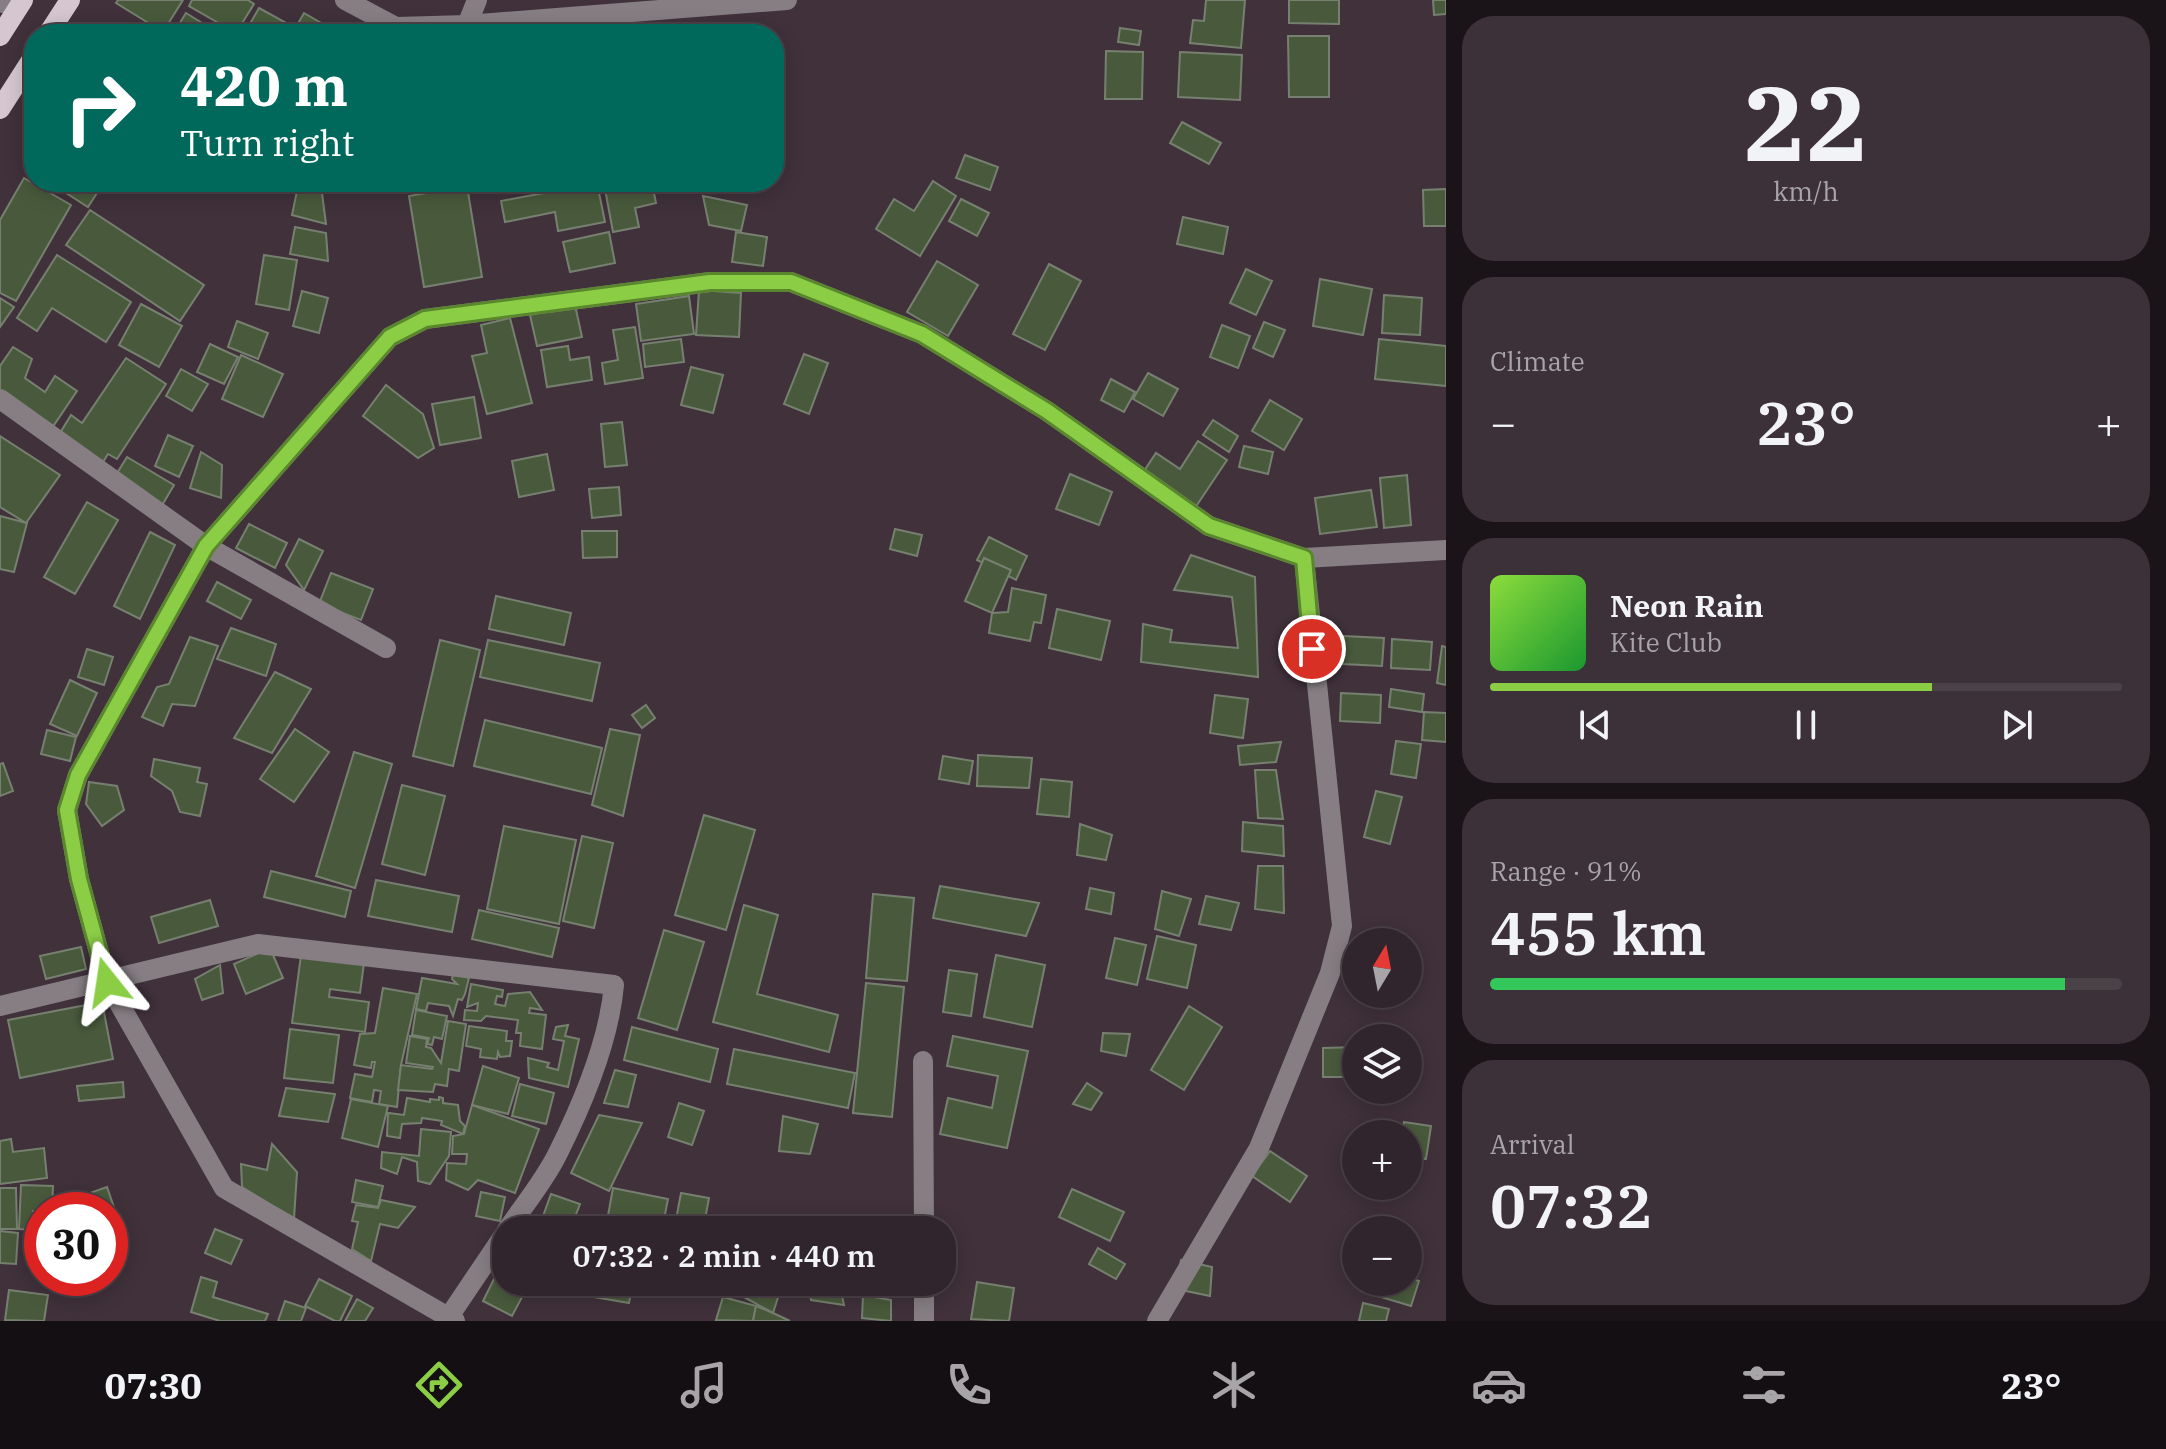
<!DOCTYPE html>
<meta charset="utf-8">
<style>
:root{--surface:#30252c;--page:#3c3138;--text:#f1f3f6;--muted:#a8a5a9;--line:#4b4248;--accent:#8bce46}
body{margin:0;font-family:"IBM Plex Serif",serif;background:var(--page);color:var(--text);height:100vh;display:flex;flex-direction:column;font-size:30px;white-space:nowrap}
*{box-sizing:border-box;margin:0}
p{font-size:26px;color:var(--muted)}
.icon{flex:none;width:44px;height:44px;fill:none;stroke:currentColor;stroke-width:2;stroke-linecap:round;stroke-linejoin:round}
.map{position:relative;flex:1;overflow:hidden}
.drawer{display:flex;flex-direction:column;gap:16px;padding:16px;background:#1a1418;width:720px}
.drawer>*{flex:none}
.top-card{position:absolute;left:24px;top:24px;width:760px;height:168px;border-radius:32px;box-shadow:0 4px 20px #0003,0 0 0 2px var(--line);background:#00695c;color:#fff;overflow:hidden}
.needle{width:52px;rotate:10deg}
.tools{position:absolute;left:1342px;top:928px;display:grid;gap:16px}
.tools a{display:grid;place-items:center;width:80px;height:80px;border-radius:50%;background:var(--surface);box-shadow:0 4px 20px #0003,0 0 0 2px var(--line);font-size:40px}
.speed{position:absolute;left:24px;top:1192px;display:flex;gap:16px;font-size:40px;font-weight:700;text-align:center}
.speed>*{display:grid;place-content:center;width:104px;height:104px;border-radius:50%;background:var(--surface);box-shadow:0 4px 20px #0003,0 0 0 2px var(--line);line-height:1}
.speed .limit{border:12px solid #d22;background:#fff;color:#111}
.pin{position:absolute;display:grid;place-items:center;width:68px;height:68px;color:#fff;margin:-34px;border:4px solid #fff;border-radius:50%;box-shadow:0 2px 8px #0007}
.me{position:absolute;width:88px;margin:-44px;rotate:345deg;stroke-linejoin:round;filter:drop-shadow(0 0 6px #0008)}
.turn{display:flex;align-items:center;gap:28px;height:168px;padding:0 24px;font-size:36px}
.turn .icon{width:104px;height:104px;stroke-width:2.5}
.turn b{display:block;font-size:56px;line-height:68px}
.big{font-size:60px;font-weight:600;line-height:1.1}
.drawer .card{flex:1;display:flex;flex-direction:column;justify-content:center;gap:12px;min-width:0;padding:0 28px;border-radius:32px;background:var(--page)}
.drawer .dial{align-items:center;gap:0}
.dial b{font-size:104px;line-height:1}
.song{display:flex;align-items:center;gap:24px}
.cover{width:96px;height:96px;border-radius:12px;background:linear-gradient(135deg,hsl(90 70% 55%),hsl(130 70% 35%))}
.played{height:8px;border-radius:4px;background:linear-gradient(90deg,var(--accent) 70%,var(--line) 70%)}
.keys{display:flex;justify-content:space-around;direction:ltr}
.heat{display:flex;justify-content:space-between;align-items:center;font-size:44px;direction:ltr}
.charge{height:12px;border-radius:6px;background:linear-gradient(90deg,#34c759 91%,var(--line) 0)}
.trip{position:absolute;left:492px;top:1216px;width:464px;height:80px;border-radius:32px;background:var(--surface);box-shadow:0 4px 20px #0003,0 0 0 2px var(--line);font-weight:600;line-height:80px;text-align:center}
.tabs{display:flex;height:128px;justify-content:space-around;align-items:center;background:#130f12;color:var(--muted)}
.tabs .icon{width:56px;height:56px}
.tabs .active{color:var(--accent)}
.tabs b{font-size:36px;color:var(--text)}
main{display:flex;flex:1;min-height:0}
.map>svg:first-child{display:block}
.building{fill:#495a3c;stroke:#778070;stroke-width:2}
.lines{fill:none;stroke-linecap:round;stroke-linejoin:round}
.minor{stroke:#867e83;stroke-width:20}
.major{stroke:#d5c6cf;stroke-width:20}
.route-casing{stroke:#5a862e;stroke-width:20}
.route{stroke:#8bce46;stroke-width:14}
</style>
<main>
<div class="map">
<svg width="1446" height="1321" viewBox="0 0 1446 1321">
<rect width="100%" height="100%" fill="#40313b"/>
<g class="building">
<polygon points="118,0 183,0 163,32 116,3"/>
<polygon points="192,0 248,0 254,4 236,33 189,6"/>
<polygon points="1206,0 1245,0 1241,48 1190,43 1193,20 1204,21"/>
<polygon points="1289,0 1339,0 1339,24 1289,23"/>
<polygon points="1433,0 1446,0 1446,14 1434,15"/>
<polygon points="259,8 292,26 287,34 255,34 247,29"/>
<polygon points="186,13 220,34 173,34"/>
<polygon points="304,13 323,24 316,34 292,34"/>
<polygon points="1120,28 1141,31 1139,45 1118,42"/>
<polygon points="1288,36 1329,36 1329,97 1289,97"/>
<polygon points="1106,51 1143,52 1142,99 1105,99"/>
<polygon points="1180,52 1242,55 1240,100 1178,97"/>
<polygon points="1182,122 1221,143 1209,164 1170,143"/>
<polygon points="965,155 998,167 990,190 956,178"/>
<polygon points="24,178 71,205 16,301 0,293 0,220"/>
<polygon points="933,181 956,196 920,256 876,229 894,199 914,211"/>
<polygon points="49,182 104,182 88,207"/>
<polygon points="506,182 555,182 555,184 507,188"/>
<polygon points="690,182 724,182 723,192 689,189"/>
<polygon points="597,183 605,222 558,231 555,212 505,222 501,201"/>
<polygon points="652,183 656,203 635,208 639,227 613,232 605,189"/>
<polygon points="298,186 322,193 326,224 292,215"/>
<polygon points="467,186 482,277 424,287 409,196"/>
<polygon points="1446,189 1446,226 1424,226 1423,190"/>
<polygon points="703,196 747,205 741,231 709,225"/>
<polygon points="961,199 989,213 977,236 949,221"/>
<polygon points="90,210 204,285 180,321 66,245"/>
<polygon points="1183,217 1228,227 1223,254 1177,244"/>
<polygon points="295,227 326,233 328,261 290,254"/>
<polygon points="609,232 615,263 570,272 563,242"/>
<polygon points="736,232 767,237 763,266 732,262"/>
<polygon points="57,255 131,302 106,342 52,308 37,331 17,318"/>
<polygon points="264,255 297,260 289,310 256,304"/>
<polygon points="937,261 978,285 948,336 907,312"/>
<polygon points="1049,264 1081,281 1045,350 1013,334"/>
<polygon points="1246,269 1272,281 1256,315 1230,303"/>
<polygon points="1320,279 1372,289 1363,335 1313,326"/>
<polygon points="699,290 741,293 739,337 696,335"/>
<polygon points="302,291 328,298 319,333 293,326"/>
<polygon points="1384,295 1422,298 1420,335 1382,333"/>
<polygon points="689,296 694,334 641,341 636,304"/>
<polygon points="0,298 14,307 0,327"/>
<polygon points="141,304 182,326 159,367 119,345"/>
<polygon points="575,305 582,337 537,346 530,315"/>
<polygon points="510,318 532,403 487,414 472,356 487,353 481,325"/>
<polygon points="237,321 268,333 258,359 228,347"/>
<polygon points="1264,322 1285,330 1273,357 1253,348"/>
<polygon points="1222,325 1250,336 1238,368 1210,357"/>
<polygon points="635,327 643,378 605,384 602,363 618,360 613,330"/>
<polygon points="681,339 684,362 645,367 643,344"/>
<polygon points="1379,339 1446,346 1446,386 1375,379"/>
<polygon points="210,344 238,357 224,384 197,372"/>
<polygon points="568,346 570,360 589,357 592,380 547,387 541,350"/>
<polygon points="13,347 32,359 25,378 45,392 55,376 77,391 52,428 0,392 0,366"/>
<polygon points="804,354 828,363 809,414 784,404"/>
<polygon points="241,355 283,374 263,417 222,399"/>
<polygon points="126,358 166,384 117,459 108,454 103,462 60,433 71,415 82,423"/>
<polygon points="691,367 723,375 713,413 681,405"/>
<polygon points="181,369 208,384 192,411 166,396"/>
<polygon points="1148,373 1178,389 1163,416 1133,399"/>
<polygon points="1111,379 1135,392 1124,412 1101,400"/>
<polygon points="386,385 423,414 434,448 418,458 363,416"/>
<polygon points="474,397 481,438 440,445 432,404"/>
<polygon points="1270,400 1302,419 1284,450 1252,431"/>
<polygon points="1213,420 1238,436 1229,452 1203,435"/>
<polygon points="622,422 627,465 605,467 601,424"/>
<polygon points="168,435 193,446 179,477 155,466"/>
<polygon points="0,436 60,475 26,523 0,507"/>
<polygon points="1198,441 1227,460 1195,508 1142,474 1156,453 1180,469"/>
<polygon points="1244,446 1273,452 1268,474 1239,467"/>
<polygon points="201,452 222,465 221,498 190,488"/>
<polygon points="547,454 554,490 519,497 512,461"/>
<polygon points="127,457 174,485 161,507 114,478"/>
<polygon points="1070,474 1112,492 1099,525 1056,509"/>
<polygon points="1407,475 1411,525 1384,528 1380,478"/>
<polygon points="619,487 621,515 592,518 589,489"/>
<polygon points="1371,490 1377,527 1320,534 1315,498"/>
<polygon points="87,502 118,520 75,594 44,577"/>
<polygon points="0,516 27,523 14,572 0,569"/>
<polygon points="249,524 287,543 275,568 236,548"/>
<polygon points="895,529 922,535 917,556 890,549"/>
<polygon points="582,531 617,531 617,557 583,558"/>
<polygon points="150,532 175,545 140,619 114,606"/>
<polygon points="989,537 1027,556 1016,580 977,560"/>
<polygon points="299,539 323,551 304,590 286,565"/>
<polygon points="1191,555 1255,577 1258,677 1141,662 1143,624 1172,630 1170,642 1238,648 1232,597 1174,590"/>
<polygon points="984,558 1011,570 992,613 965,601"/>
<polygon points="331,573 373,589 361,620 319,604"/>
<polygon points="217,582 251,600 241,619 207,601"/>
<polygon points="1012,588 1046,595 1041,623 1034,622 1030,641 989,633 992,613 1008,612"/>
<polygon points="496,596 571,613 564,645 489,629"/>
<polygon points="1057,609 1110,621 1101,660 1049,648"/>
<polygon points="231,628 276,644 266,676 217,659"/>
<polygon points="1344,636 1384,638 1382,666 1342,664"/>
<polygon points="190,637 218,646 195,706 172,704 163,726 142,717 157,687 169,684"/>
<polygon points="1392,639 1432,642 1430,670 1391,668"/>
<polygon points="440,640 480,650 453,766 413,756"/>
<polygon points="488,640 600,663 592,701 480,677"/>
<polygon points="1442,646 1446,647 1446,685 1437,683"/>
<polygon points="87,649 113,657 104,685 78,677"/>
<polygon points="275,672 311,689 272,753 234,738"/>
<polygon points="70,680 97,693 77,736 50,724"/>
<polygon points="1391,689 1424,694 1422,712 1389,707"/>
<polygon points="1341,693 1381,695 1380,723 1340,721"/>
<polygon points="1215,695 1248,699 1243,738 1210,733"/>
<polygon points="646,705 655,718 642,728 632,715"/>
<polygon points="1424,712 1446,713 1446,742 1422,740"/>
<polygon points="485,720 602,748 591,794 474,766"/>
<polygon points="295,729 329,752 294,802 260,779"/>
<polygon points="610,729 640,735 623,816 592,805"/>
<polygon points="47,730 76,737 70,761 41,754"/>
<polygon points="1396,741 1421,744 1416,778 1391,774"/>
<polygon points="1281,742 1276,762 1240,765 1238,746"/>
<polygon points="354,752 392,764 355,888 316,876"/>
<polygon points="978,755 1032,758 1029,788 977,786"/>
<polygon points="943,756 973,761 969,784 939,779"/>
<polygon points="154,759 200,768 197,782 207,784 200,816 180,812 172,791 151,776"/>
<polygon points="3,763 13,791 0,796 0,764"/>
<polygon points="1255,770 1276,770 1283,819 1258,818"/>
<polygon points="1041,779 1072,782 1069,817 1037,814"/>
<polygon points="89,782 117,786 124,810 102,826 86,804"/>
<polygon points="402,785 445,796 425,875 382,864"/>
<polygon points="1376,791 1402,797 1390,844 1364,837"/>
<polygon points="704,815 755,830 726,930 675,915"/>
<polygon points="1243,822 1283,826 1284,856 1242,851"/>
<polygon points="1080,824 1112,835 1106,860 1077,855"/>
<polygon points="504,826 576,840 559,924 487,909"/>
<polygon points="582,836 613,843 594,928 563,921"/>
<polygon points="1258,866 1283,866 1284,913 1255,909"/>
<polygon points="271,871 351,891 345,917 264,897"/>
<polygon points="376,880 459,896 452,932 368,916"/>
<polygon points="940,886 1039,903 1026,936 933,918"/>
<polygon points="1090,888 1114,893 1111,914 1086,909"/>
<polygon points="1162,891 1191,899 1179,936 1155,929"/>
<polygon points="873,894 914,898 907,981 866,978"/>
<polygon points="1206,896 1239,903 1231,930 1199,924"/>
<polygon points="210,900 218,926 159,943 151,917"/>
<polygon points="744,905 778,915 757,994 838,1015 829,1052 713,1022"/>
<polygon points="479,910 559,928 552,957 472,939"/>
<polygon points="664,930 704,942 677,1030 638,1018"/>
<polygon points="1157,936 1196,945 1187,988 1147,979"/>
<polygon points="1115,938 1146,945 1137,985 1106,978"/>
<polygon points="81,947 86,969 46,979 40,956"/>
<polygon points="270,948 283,978 246,994 234,964"/>
<polygon points="301,955 364,963 360,993 330,989 329,997 369,1002 365,1032 292,1023"/>
<polygon points="996,955 1045,965 1032,1027 984,1017"/>
<polygon points="220,965 223,993 202,1000 195,979"/>
<polygon points="949,970 977,974 971,1016 943,1012"/>
<polygon points="453,974 469,978 465,994 462,1000 458,999 453,1016 449,1006 428,1003 426,1011 416,1009 422,978 457,984 452,979"/>
<polygon points="866,983 904,987 892,1117 853,1113"/>
<polygon points="471,984 503,990 502,997 497,996 495,1004 505,1006 508,994 530,992 542,1010 530,1008 529,1013 546,1015 542,1049 520,1046 521,1033 516,1033 518,1020 486,1016 481,1021 464,1020 465,1010 477,1011 478,1003 467,1007"/>
<polygon points="383,988 417,994 401,1065 397,1107 379,1104 381,1091 374,1090 372,1102 350,1098 355,1074 372,1077 375,1062 372,1062 371,1068 354,1065 360,1034 375,1033"/>
<polygon points="102,1002 113,1059 20,1078 8,1020"/>
<polygon points="1189,1006 1222,1027 1184,1090 1151,1070"/>
<polygon points="416,1010 447,1016 442,1039 434,1037 432,1045 427,1044 429,1038 412,1035"/>
<polygon points="448,1021 466,1024 459,1071 449,1069 447,1086 435,1084 433,1092 398,1090 401,1065 432,1069 433,1067 406,1063 410,1036 427,1039 426,1047 431,1048 441,1063"/>
<polygon points="568,1025 565,1036 579,1039 568,1087 529,1078 528,1058 549,1063 547,1067 558,1070 564,1041 553,1039 556,1027"/>
<polygon points="469,1026 507,1031 506,1041 512,1041 510,1056 500,1057 498,1052 497,1059 480,1057 481,1049 466,1046"/>
<polygon points="632,1027 718,1049 710,1082 624,1060"/>
<polygon points="290,1029 339,1035 333,1083 284,1078"/>
<polygon points="1103,1033 1130,1034 1126,1056 1101,1051"/>
<polygon points="953,1036 1028,1051 1007,1148 940,1134 948,1098 992,1108 998,1076 947,1066"/>
<polygon points="1356,1047 1356,1077 1323,1077 1323,1048"/>
<polygon points="734,1049 855,1073 848,1108 727,1084"/>
<polygon points="483,1066 519,1078 508,1114 472,1105"/>
<polygon points="615,1070 636,1075 628,1107 604,1103"/>
<polygon points="123,1082 124,1097 79,1101 77,1086"/>
<polygon points="1087,1083 1102,1093 1091,1110 1073,1104"/>
<polygon points="520,1084 554,1093 546,1124 512,1116"/>
<polygon points="286,1088 335,1094 328,1122 279,1116"/>
<polygon points="439,1097 443,1098 443,1103 458,1105 460,1121 465,1126 463,1134 441,1125 442,1121 422,1118 421,1123 402,1124 400,1138 387,1136 388,1113 404,1115 407,1098 430,1102 430,1099 439,1100"/>
<polygon points="351,1099 388,1106 378,1147 342,1138"/>
<polygon points="679,1103 704,1111 692,1145 668,1137"/>
<polygon points="472,1105 539,1129 515,1193 478,1180 468,1190 446,1180 447,1163 466,1164 467,1154 452,1154 453,1136 464,1134"/>
<polygon points="599,1115 642,1123 609,1191 571,1173"/>
<polygon points="783,1116 818,1124 810,1154 779,1151"/>
<polygon points="1404,1122 1431,1126 1426,1159 1408,1156 1408,1134 1402,1134"/>
<polygon points="421,1129 451,1132 449,1156 430,1184 418,1181 417,1162 402,1157 397,1174 381,1168 382,1152 419,1156"/>
<polygon points="11,1139 13,1152 44,1148 47,1178 0,1184 0,1141"/>
<polygon points="272,1144 297,1172 294,1219 242,1187 241,1164 267,1170"/>
<polygon points="1270,1151 1307,1176 1290,1202 1252,1176"/>
<polygon points="356,1180 383,1186 378,1207 352,1202"/>
<polygon points="21,1185 53,1186 52,1210 33,1211 33,1230 19,1229"/>
<polygon points="107,1187 118,1219 110,1222 110,1210 67,1210 64,1202"/>
<polygon points="0,1188 16,1188 17,1229 0,1229"/>
<polygon points="613,1188 668,1199 662,1230 607,1221"/>
<polygon points="1072,1189 1124,1212 1110,1241 1059,1217"/>
<polygon points="481,1192 505,1197 500,1221 476,1216"/>
<polygon points="681,1193 709,1198 703,1230 674,1230"/>
<polygon points="551,1194 580,1204 570,1230 538,1230"/>
<polygon points="381,1200 415,1207 398,1228 380,1224 371,1261 352,1249 358,1222 352,1221 356,1205 378,1208"/>
<polygon points="583,1221 633,1230 582,1230"/>
<polygon points="868,1221 893,1225 893,1230 868,1230"/>
<polygon points="215,1229 242,1240 231,1264 205,1253"/>
<polygon points="0,1231 18,1233 16,1264 0,1263"/>
<polygon points="1098,1248 1125,1264 1116,1279 1089,1264"/>
<polygon points="506,1255 506,1282 530,1282 512,1316 483,1301"/>
<polygon points="1181,1260 1212,1267 1210,1296 1176,1289"/>
<polygon points="201,1277 217,1282 213,1297 268,1314 265,1321 220,1321 191,1312"/>
<polygon points="1408,1278 1419,1281 1411,1306 1361,1291 1364,1282 1408,1282"/>
<polygon points="319,1279 352,1296 340,1321 335,1321 305,1306"/>
<polygon points="578,1282 633,1282 629,1303 576,1294"/>
<polygon points="718,1282 746,1282 742,1296 717,1288"/>
<polygon points="749,1282 783,1282 773,1313 742,1296"/>
<polygon points="808,1282 839,1282 844,1305 811,1300"/>
<polygon points="977,1282 1014,1288 1009,1321 971,1319"/>
<polygon points="9,1290 48,1295 44,1321 5,1320"/>
<polygon points="863,1295 891,1300 891,1321 862,1318"/>
<polygon points="723,1297 756,1306 753,1321 716,1320"/>
<polygon points="357,1299 373,1308 365,1321 345,1321"/>
<polygon points="285,1301 306,1308 301,1321 278,1321"/>
<polygon points="1363,1303 1389,1309 1386,1321 1359,1321"/>
<polygon points="756,1306 773,1313 790,1321 753,1321"/>
</g>
<g class="lines">
<g class="minor">
<polyline points="345,0 396,27 467,25 787,0"/>
<polyline points="0,2 18,7"/>
<polyline points="467,25 477,0"/>
<polyline points="0,399 206,546 386,648"/>
<path d="M0,1006L258,944L614,985C609,1041 583,1103 558,1153C545,1180 524,1205 507,1230"/>
<polyline points="923,1061 924,1230"/>
<polyline points="924,1282 924,1321"/>
<polyline points="446,1321 506,1232"/>
<polyline points="455,1321 224,1188 107,982 79,879 67,810 78,775 206,546 390,337 425,319 710,282 791,282 922,334 1047,411 1209,526 1304,558 1446,550"/>
<polyline points="1157,1321 1259,1148 1330,973 1342,926 1304,558"/>
</g>
<g class="major">
<polyline points="48,34 70,0"/>
<polyline points="0,36 23,0"/>
<polyline points="0,109 34,56"/>
</g>
</g>
<g class="lines">
<g class="route-casing">
<polyline id="route" points="107,982 79,879 67,810 78,775 206,546 390,337 425,319 710,282 791,282 922,334 1047,411 1209,526 1304,558 1312,649"/>
</g>
<use href="#route" class="route"/>
</g>
</svg>
<div class="tools">
<a><svg class="needle" viewBox="-14 -14 28 28"><path d="M0-13l5 13h-10z" fill="#e53935"/><path d="M0 13l5-13h-10z" fill="#a8a5a9"/></svg></a>
<a><svg class="icon" aria-label="layers" viewBox="0 0 24 24"><path d="M12 4l9 5-9 5-9-5zM3 14l9 5 9-5"/></svg></a>
<a>+</a>
<a>−</a>
</div>
<div class="speed"><div class="limit">30</div></div>
<div class="pin" style="left:1312px;top:649px;background:#d93025"><svg class="icon" aria-label="arrive" viewBox="0 0 24 24"><path d="M6 21V4h12l-3 4 3 4H6"/></svg></div>
<svg class="me" style="left:107px;top:982px" viewBox="-20 -20 40 40"><path d="M0-17L14 15 0 8-14 15z" fill="#8bce46" stroke="#fff" stroke-width="4"/></svg>
<div class="trip">07:32 · 2 min · 440 m</div>
<div class="top-card">
<div class="turn"><svg class="icon" aria-label="right" viewBox="0 0 24 24"><path d="M7 20v-9h11M14 6l5 5-5 5"/></svg><div><b>420 m</b>Turn right</div></div>
</div>
</div>
<section class="drawer">
<div class="card dial"><b>22</b><p>km/h</p></div>
<div class="card"><p>Climate</p>
<div class="heat"><a>−</a><b class="big">23°</b><a>+</a></div>
</div>
<div class="card">
<div class="song"><i class="cover"></i><div><b>Neon Rain</b><p>Kite Club</p></div></div>
<div class="played"></div>
<div class="keys"><svg class="icon" aria-label="previous" viewBox="0 0 24 24"><path d="M18 5L8 12l10 7zM5 5v14"/></svg><svg class="icon" aria-label="pause" viewBox="0 0 24 24"><path d="M8 5v14M16 5v14"/></svg><svg class="icon" aria-label="next" viewBox="0 0 24 24"><path d="M6 5l10 7-10 7zM19 5v14"/></svg></div>
</div>
<div class="card"><p>Range · 91%</p><b class="big">455 km</b><div class="charge"></div></div>
<div class="card"><p>Arrival</p><b class="big">07:32</b></div>
</section>
</main>
<nav class="tabs">
<b>07:30</b>
<svg class="icon active" aria-label="directions" viewBox="0 0 24 24"><path d="M12 3l9 9-9 9-9-9zM9 14v-3h6M13 9l2 2-2 2"/></svg>
<svg class="icon" aria-label="music" viewBox="0 0 24 24"><path d="M9 18V5l10-2v13"/><circle cx="6" cy="18" r="3"/><circle cx="16" cy="16" r="3"/></svg>
<svg class="icon" aria-label="phone" viewBox="0 0 24 24"><path d="M5 4h4l2 5-3 2q2 4 5 5l2-3 5 2v4C11 20 4 13 5 4z"/></svg>
<svg class="icon" aria-label="climate" viewBox="0 0 24 24"><path d="M12 3v18M4 7l16 10M4 17L20 7"/></svg>
<svg class="icon" aria-label="car" viewBox="0 0 24 24"><path d="M5 17H2v-5l4-1 3-4h7l3 4 3 1v5h-3M9 17h6M6 11h13"/><circle cx="7" cy="17" r="2"/><circle cx="17" cy="17" r="2"/></svg>
<svg class="icon" aria-label="filters" viewBox="0 0 24 24"><path d="M4 7h16M4 17h16"/><circle cx="9" cy="7" r="2"/><circle cx="15" cy="17" r="2"/></svg>
<b>23°</b>
</nav>
